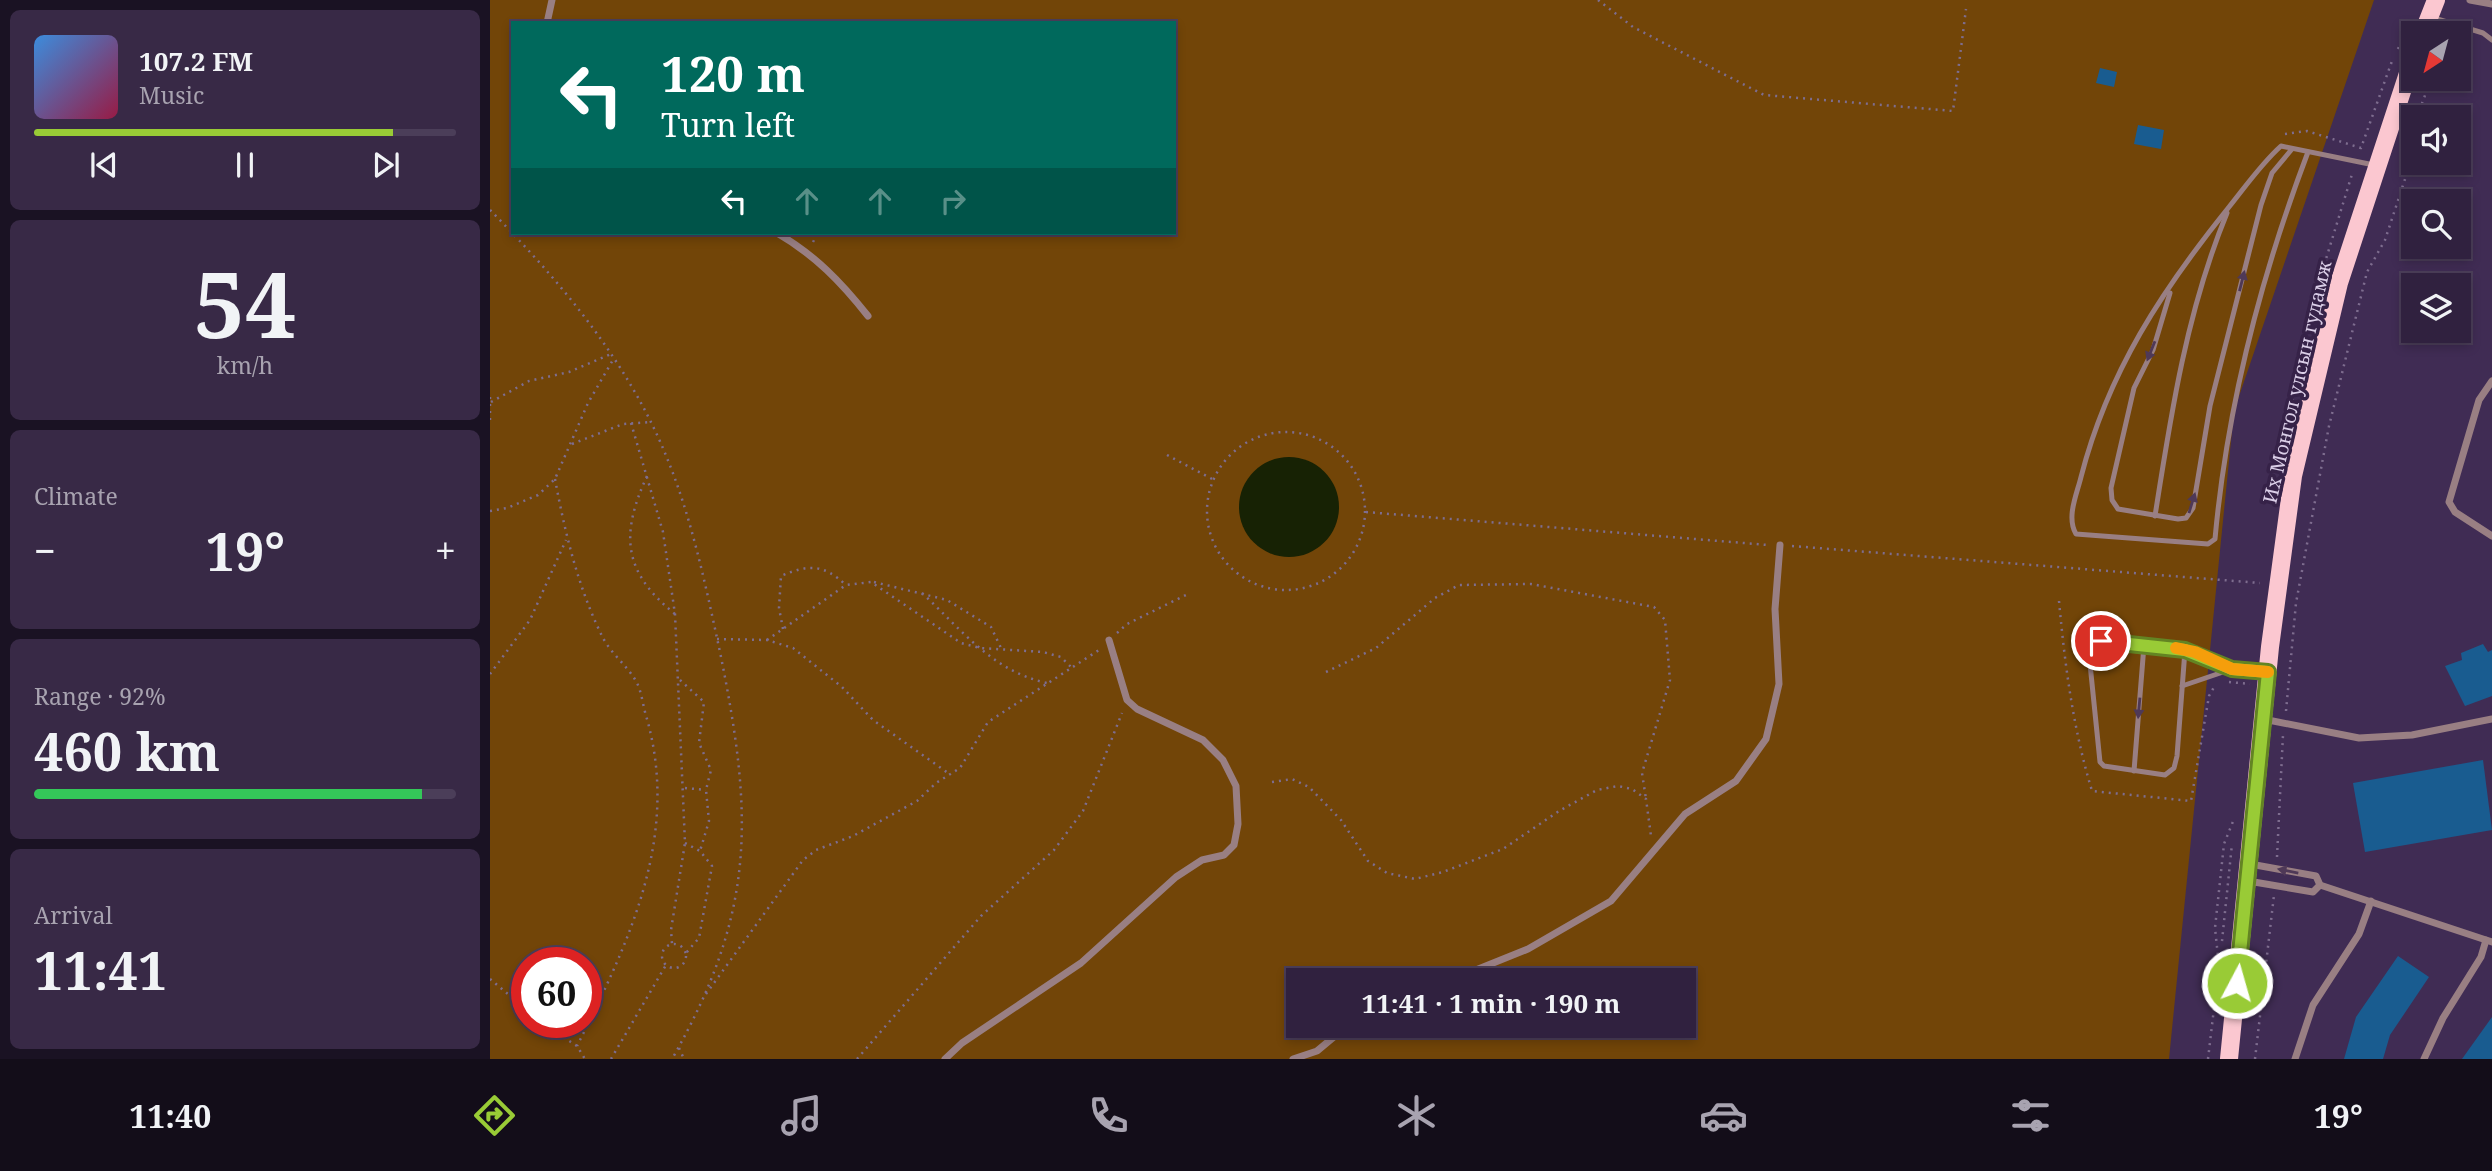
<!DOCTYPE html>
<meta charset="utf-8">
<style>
:root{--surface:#30213f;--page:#382946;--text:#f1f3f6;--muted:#a8a3b0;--line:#4b3e59;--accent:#99cb36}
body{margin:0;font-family:"Noto Serif",serif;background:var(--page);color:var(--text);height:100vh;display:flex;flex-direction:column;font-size:26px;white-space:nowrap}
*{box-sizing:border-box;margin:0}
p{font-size:23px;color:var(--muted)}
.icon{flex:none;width:38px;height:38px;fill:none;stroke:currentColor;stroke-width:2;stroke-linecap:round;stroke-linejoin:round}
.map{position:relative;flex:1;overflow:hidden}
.sheet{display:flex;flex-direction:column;gap:10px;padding:10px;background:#1a1223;width:490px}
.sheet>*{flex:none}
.hud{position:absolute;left:21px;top:21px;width:665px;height:214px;border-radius:0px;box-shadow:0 4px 10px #0003,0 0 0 2px var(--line);background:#00695c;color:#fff;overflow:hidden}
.needle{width:46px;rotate:216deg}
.tools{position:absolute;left:1911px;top:21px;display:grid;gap:14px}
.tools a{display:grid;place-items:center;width:70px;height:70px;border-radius:0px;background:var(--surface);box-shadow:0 4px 10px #0003,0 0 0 2px var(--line);font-size:35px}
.speed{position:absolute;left:21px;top:947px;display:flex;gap:14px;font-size:35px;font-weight:700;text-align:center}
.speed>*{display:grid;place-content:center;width:91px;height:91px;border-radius:50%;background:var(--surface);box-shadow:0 4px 10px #0003,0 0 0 2px var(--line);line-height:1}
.speed .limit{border:10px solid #d22;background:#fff;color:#111}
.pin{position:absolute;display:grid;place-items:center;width:60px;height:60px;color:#fff;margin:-30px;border:4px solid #fff;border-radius:50%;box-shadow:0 2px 7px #0007}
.me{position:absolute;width:77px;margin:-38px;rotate:6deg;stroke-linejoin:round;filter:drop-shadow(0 0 5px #0008)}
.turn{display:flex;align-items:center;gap:24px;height:147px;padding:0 35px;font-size:32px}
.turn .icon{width:91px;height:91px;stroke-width:2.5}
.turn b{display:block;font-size:49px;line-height:60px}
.lanes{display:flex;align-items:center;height:66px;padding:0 35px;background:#0003;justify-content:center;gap:35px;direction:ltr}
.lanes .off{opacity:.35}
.big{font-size:52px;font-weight:700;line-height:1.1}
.sheet .tile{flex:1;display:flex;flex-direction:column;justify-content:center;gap:10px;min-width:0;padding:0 24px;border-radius:10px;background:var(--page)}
.sheet .dial{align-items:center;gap:0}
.dial b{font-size:91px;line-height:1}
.song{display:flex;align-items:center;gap:21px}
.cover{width:84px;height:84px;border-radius:10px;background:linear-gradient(135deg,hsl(210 70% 55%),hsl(340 70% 35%))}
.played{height:7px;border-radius:4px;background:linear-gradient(90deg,var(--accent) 85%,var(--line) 85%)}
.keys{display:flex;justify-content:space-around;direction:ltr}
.heat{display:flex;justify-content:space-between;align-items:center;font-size:38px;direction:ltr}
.charge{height:10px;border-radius:5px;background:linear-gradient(90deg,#34c759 92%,var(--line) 0)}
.trip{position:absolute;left:796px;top:968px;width:410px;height:70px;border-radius:0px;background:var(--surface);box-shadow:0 4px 10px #0003,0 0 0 2px var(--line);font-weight:700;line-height:70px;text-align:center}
.tabs{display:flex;height:112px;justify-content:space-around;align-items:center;background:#130d19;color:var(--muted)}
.tabs .icon{width:49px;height:49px}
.tabs .selected{color:var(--accent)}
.tabs b{font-size:32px;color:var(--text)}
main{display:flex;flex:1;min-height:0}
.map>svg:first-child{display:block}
.green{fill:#724508;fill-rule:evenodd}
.water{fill:#172204}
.building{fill:#195c90}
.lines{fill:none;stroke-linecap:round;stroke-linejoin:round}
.path{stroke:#7e6d8f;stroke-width:2.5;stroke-dasharray:2 5;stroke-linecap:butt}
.lane{stroke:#997f83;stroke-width:5}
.street{stroke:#997f83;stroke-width:7}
.primary{stroke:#fbc7d0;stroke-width:18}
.oneway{fill:#4f3957}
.route-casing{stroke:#638423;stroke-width:18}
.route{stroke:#99cb36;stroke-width:12}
.slow{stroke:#f59e0b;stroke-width:12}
.labels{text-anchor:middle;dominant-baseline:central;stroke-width:7;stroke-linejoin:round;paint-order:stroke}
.street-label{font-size:19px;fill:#dacee7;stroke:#362248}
</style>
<main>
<section class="sheet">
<div class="tile">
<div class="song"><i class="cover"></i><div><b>107.2 FM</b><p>Music</p></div></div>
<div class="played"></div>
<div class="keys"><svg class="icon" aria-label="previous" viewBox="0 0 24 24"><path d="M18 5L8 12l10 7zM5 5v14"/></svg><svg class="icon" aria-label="pause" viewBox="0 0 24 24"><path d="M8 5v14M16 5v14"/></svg><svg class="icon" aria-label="next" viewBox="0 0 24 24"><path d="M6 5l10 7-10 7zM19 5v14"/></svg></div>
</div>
<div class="tile dial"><b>54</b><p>km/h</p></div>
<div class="tile"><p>Climate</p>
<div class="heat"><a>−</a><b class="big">19°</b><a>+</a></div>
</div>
<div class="tile"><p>Range · 92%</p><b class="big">460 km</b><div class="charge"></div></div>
<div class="tile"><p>Arrival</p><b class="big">11:41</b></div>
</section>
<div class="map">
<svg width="2002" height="1059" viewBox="0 0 2002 1059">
<rect width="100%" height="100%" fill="#402c54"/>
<path class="green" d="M0,0H1884L1744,411L1679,1059H0ZM23,23H684V233H23ZM37,962H96V1022H37ZM808,980H1194V1026H808Z"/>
<circle class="water" cx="799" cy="507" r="50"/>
<g class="building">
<polygon points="1610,68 1627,72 1624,87 1606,83"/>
<polygon points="1648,125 1674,130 1671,149 1644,144"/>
<polygon points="1993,644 1998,652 2002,650 2002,696 1975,706 1955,666 1972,660 1971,653"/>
<polygon points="1993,760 2002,830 1875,852 1863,783"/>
<polygon points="1908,956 1939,977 1900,1035 1893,1059 1854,1059 1866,1017"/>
<polygon points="2002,1017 2002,1059 1972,1059"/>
</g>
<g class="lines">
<g class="path">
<polyline points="1108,0 1143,27 1274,95 1463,111 1476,9"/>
<polyline points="1908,49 1916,29"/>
<polyline points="1927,117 1937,90 1946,79"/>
<polyline points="1795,134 1817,131 1871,148 1902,61"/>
<path d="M0,210C71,282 139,363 177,458C202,519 216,587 230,652C263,815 267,910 182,1059"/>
<polyline points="323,242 328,233"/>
<polyline points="0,397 0,425"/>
<polyline points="1,402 39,381 79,372 121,354"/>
<polyline points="141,423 173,532 185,614 195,843 181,930 182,944"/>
<circle cx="796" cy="511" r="79"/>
<polyline points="1794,435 1836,259 1863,171"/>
<polyline points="82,444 133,424 161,422"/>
<polyline points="677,455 724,480"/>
<path d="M157,476C130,535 133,572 185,614"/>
<path d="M65,479C75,533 88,587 112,636C120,653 138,666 147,683C152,693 153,707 157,719C190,837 139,942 87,1046"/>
<polyline points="0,511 17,508 48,495 65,479 98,403 124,358"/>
<polyline points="876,512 1278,545"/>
<polyline points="1302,546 1770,583"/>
<polyline points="384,582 457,600 501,627 511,648"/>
<path d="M432,593C472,630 502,671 557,683"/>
<path d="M1569,601C1575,666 1583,728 1602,791L1701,801L1719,696L1724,687"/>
<path d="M293,629L289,608L291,576C319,564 333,564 356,585"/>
<polyline points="627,633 637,624 700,593"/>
<polyline points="227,639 277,640 303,648 352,687 383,720 458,773"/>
<polyline points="277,640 356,585 381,582 471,643 490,648 553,652 571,657 581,667"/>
<polyline points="836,672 886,648 945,598 969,585 1041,584 1164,607 1175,620 1180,680 1152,773 1156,799"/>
<polyline points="0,674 40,620 76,540"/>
<polyline points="190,680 214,702 209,743 221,770 216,790 219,821 210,851"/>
<polyline points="1739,682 1760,684"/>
<polyline points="1796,711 1806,603 1839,426 1877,272 1895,240 1919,167 1923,128"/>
<polyline points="782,782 802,779 819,787 851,820 878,861 897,873 925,879 953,872 1013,849 1069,811 1107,790 1128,786 1142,789 1156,799 1161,836"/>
<polyline points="195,788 216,790"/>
<polyline points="195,843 210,851 222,866 209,938 196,953"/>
<polyline points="1787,857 1793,735"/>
<polyline points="1732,941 1742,844"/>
<circle cx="184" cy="956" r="12"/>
<polyline points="0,979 37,1010"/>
<polyline points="216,994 313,860 326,850 363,836 427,801 446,783 470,768 498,722 609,650"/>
<polyline points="50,1022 87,1046 95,1059"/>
<polyline points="189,1048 194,1059"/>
<polyline points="121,1059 176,965"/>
<polyline points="367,1059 491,916 564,850 593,811 632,713"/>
<polyline points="1718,1059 1729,966 1725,928 1734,844 1744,819"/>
<polyline points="1765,1059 1784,895"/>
</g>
<g class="lane">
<polyline points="1944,18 1993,33 2002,40"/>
<path d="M1818,152C1771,276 1737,407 1725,539L1718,544L1586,534C1576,517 1587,494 1591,477C1618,372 1672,290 1739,207C1756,186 1771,164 1791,146L1884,165"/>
<polyline points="1680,293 1663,350 1644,388 1621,488 1622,500 1628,509 1688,519 1696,518 1703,508 1720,406 1771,205 1782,173 1802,149"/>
<path d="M1665,516C1681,413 1697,310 1737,213"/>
<polygon points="1611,641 1695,650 1687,756 1684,768 1675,775 1614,766 1610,762 1599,654"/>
<polyline points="1695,650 1742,669"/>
<polyline points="1692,686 1742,669 1775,672"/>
<polyline points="1644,771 1654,645"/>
</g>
<g class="street">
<polyline points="1980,0 2002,4"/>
<polyline points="57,23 62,0"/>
<path d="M287,233C325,255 351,282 378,316"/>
<polyline points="2002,381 1989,400 1959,502 1965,512 2002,536"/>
<polyline points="1773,719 1869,738 1922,735 2002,719"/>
<polyline points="1760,864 1826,876 1830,885 1996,940"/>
<polyline points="1758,881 1823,892 1830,885"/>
<polyline points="961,980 1038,949 1121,901 1195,814 1246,781 1276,739 1289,684 1285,609 1290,545"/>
<polyline points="455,1059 472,1043 591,963 686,877 712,860 734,855 744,845 748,824 746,786 733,760 713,740 647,709 637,700 619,640"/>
<polyline points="803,1059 827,1051 857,1026"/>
<polyline points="1805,1059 1823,1005 1869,934 1881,901"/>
<polyline points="1934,1059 1953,1018 1991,957 1996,940 2002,942"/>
</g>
<g class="primary">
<polyline points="1933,33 1946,0"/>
<polyline points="1739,1059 1780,647 1803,476 1849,283 1923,58"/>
</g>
</g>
<defs><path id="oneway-solid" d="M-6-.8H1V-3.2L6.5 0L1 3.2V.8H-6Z" transform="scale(1.75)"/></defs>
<g class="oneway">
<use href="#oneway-solid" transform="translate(1752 281) rotate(-76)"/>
<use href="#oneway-solid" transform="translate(1661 351) rotate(112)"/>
<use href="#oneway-solid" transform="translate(1702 503) rotate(-73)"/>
<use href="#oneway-solid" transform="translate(1649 708) rotate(95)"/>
<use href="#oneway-solid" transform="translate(1798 871) rotate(-169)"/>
</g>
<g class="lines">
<g class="route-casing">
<polyline id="route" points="1611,641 1695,650 1742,669 1778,672 1747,983"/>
</g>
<use href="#route" class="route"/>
<polyline class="slow" points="1686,648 1705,652 1742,669 1778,672"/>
</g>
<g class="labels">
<g class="street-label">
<text transform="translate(1807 382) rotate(-77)">Их Монгол улсын гудамж</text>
</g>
</g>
</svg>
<div class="tools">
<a><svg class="needle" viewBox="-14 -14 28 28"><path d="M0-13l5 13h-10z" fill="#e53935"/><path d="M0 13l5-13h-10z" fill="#a8a3b0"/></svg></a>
<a><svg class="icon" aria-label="sound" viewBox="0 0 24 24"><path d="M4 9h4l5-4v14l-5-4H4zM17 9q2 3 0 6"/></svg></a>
<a><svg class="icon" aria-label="search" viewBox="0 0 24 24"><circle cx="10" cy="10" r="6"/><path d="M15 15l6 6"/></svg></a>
<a><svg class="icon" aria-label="layers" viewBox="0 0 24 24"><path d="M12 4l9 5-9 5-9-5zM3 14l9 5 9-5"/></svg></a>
</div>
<div class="speed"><div class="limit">60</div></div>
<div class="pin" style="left:1611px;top:641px;background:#d93025"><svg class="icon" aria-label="arrive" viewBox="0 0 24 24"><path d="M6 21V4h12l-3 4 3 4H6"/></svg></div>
<svg class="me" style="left:1747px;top:983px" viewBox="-20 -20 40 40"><circle r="17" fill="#99cb36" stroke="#fff" stroke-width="3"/><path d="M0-11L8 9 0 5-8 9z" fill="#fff"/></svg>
<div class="trip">11:41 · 1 min · 190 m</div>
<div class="hud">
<div class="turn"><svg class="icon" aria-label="left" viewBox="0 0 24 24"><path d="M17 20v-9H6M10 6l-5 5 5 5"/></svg><div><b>120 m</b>Turn left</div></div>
<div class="lanes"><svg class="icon" aria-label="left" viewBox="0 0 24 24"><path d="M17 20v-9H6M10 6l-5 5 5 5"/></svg><svg class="icon off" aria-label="ahead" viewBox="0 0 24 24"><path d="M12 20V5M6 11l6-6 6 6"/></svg><svg class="icon off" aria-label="ahead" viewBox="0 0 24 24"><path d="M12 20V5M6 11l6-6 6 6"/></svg><svg class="icon off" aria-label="right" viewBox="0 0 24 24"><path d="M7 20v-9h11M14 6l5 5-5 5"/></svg></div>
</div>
</div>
</main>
<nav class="tabs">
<b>11:40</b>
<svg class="icon selected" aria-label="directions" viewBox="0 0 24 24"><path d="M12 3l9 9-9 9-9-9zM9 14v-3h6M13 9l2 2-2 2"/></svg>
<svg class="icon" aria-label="music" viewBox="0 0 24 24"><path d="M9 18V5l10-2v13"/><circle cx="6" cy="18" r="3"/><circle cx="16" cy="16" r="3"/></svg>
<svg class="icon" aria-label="phone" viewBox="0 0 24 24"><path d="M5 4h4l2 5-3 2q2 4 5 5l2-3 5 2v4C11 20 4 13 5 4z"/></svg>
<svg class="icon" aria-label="climate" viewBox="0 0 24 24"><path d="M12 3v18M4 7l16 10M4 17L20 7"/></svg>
<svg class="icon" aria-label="car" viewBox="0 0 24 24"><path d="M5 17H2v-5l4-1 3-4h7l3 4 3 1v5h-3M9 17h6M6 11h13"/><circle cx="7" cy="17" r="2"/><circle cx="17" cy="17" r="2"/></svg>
<svg class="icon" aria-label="filters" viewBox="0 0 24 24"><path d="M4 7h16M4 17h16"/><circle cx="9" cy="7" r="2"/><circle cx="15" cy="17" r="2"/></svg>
<b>19°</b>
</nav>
